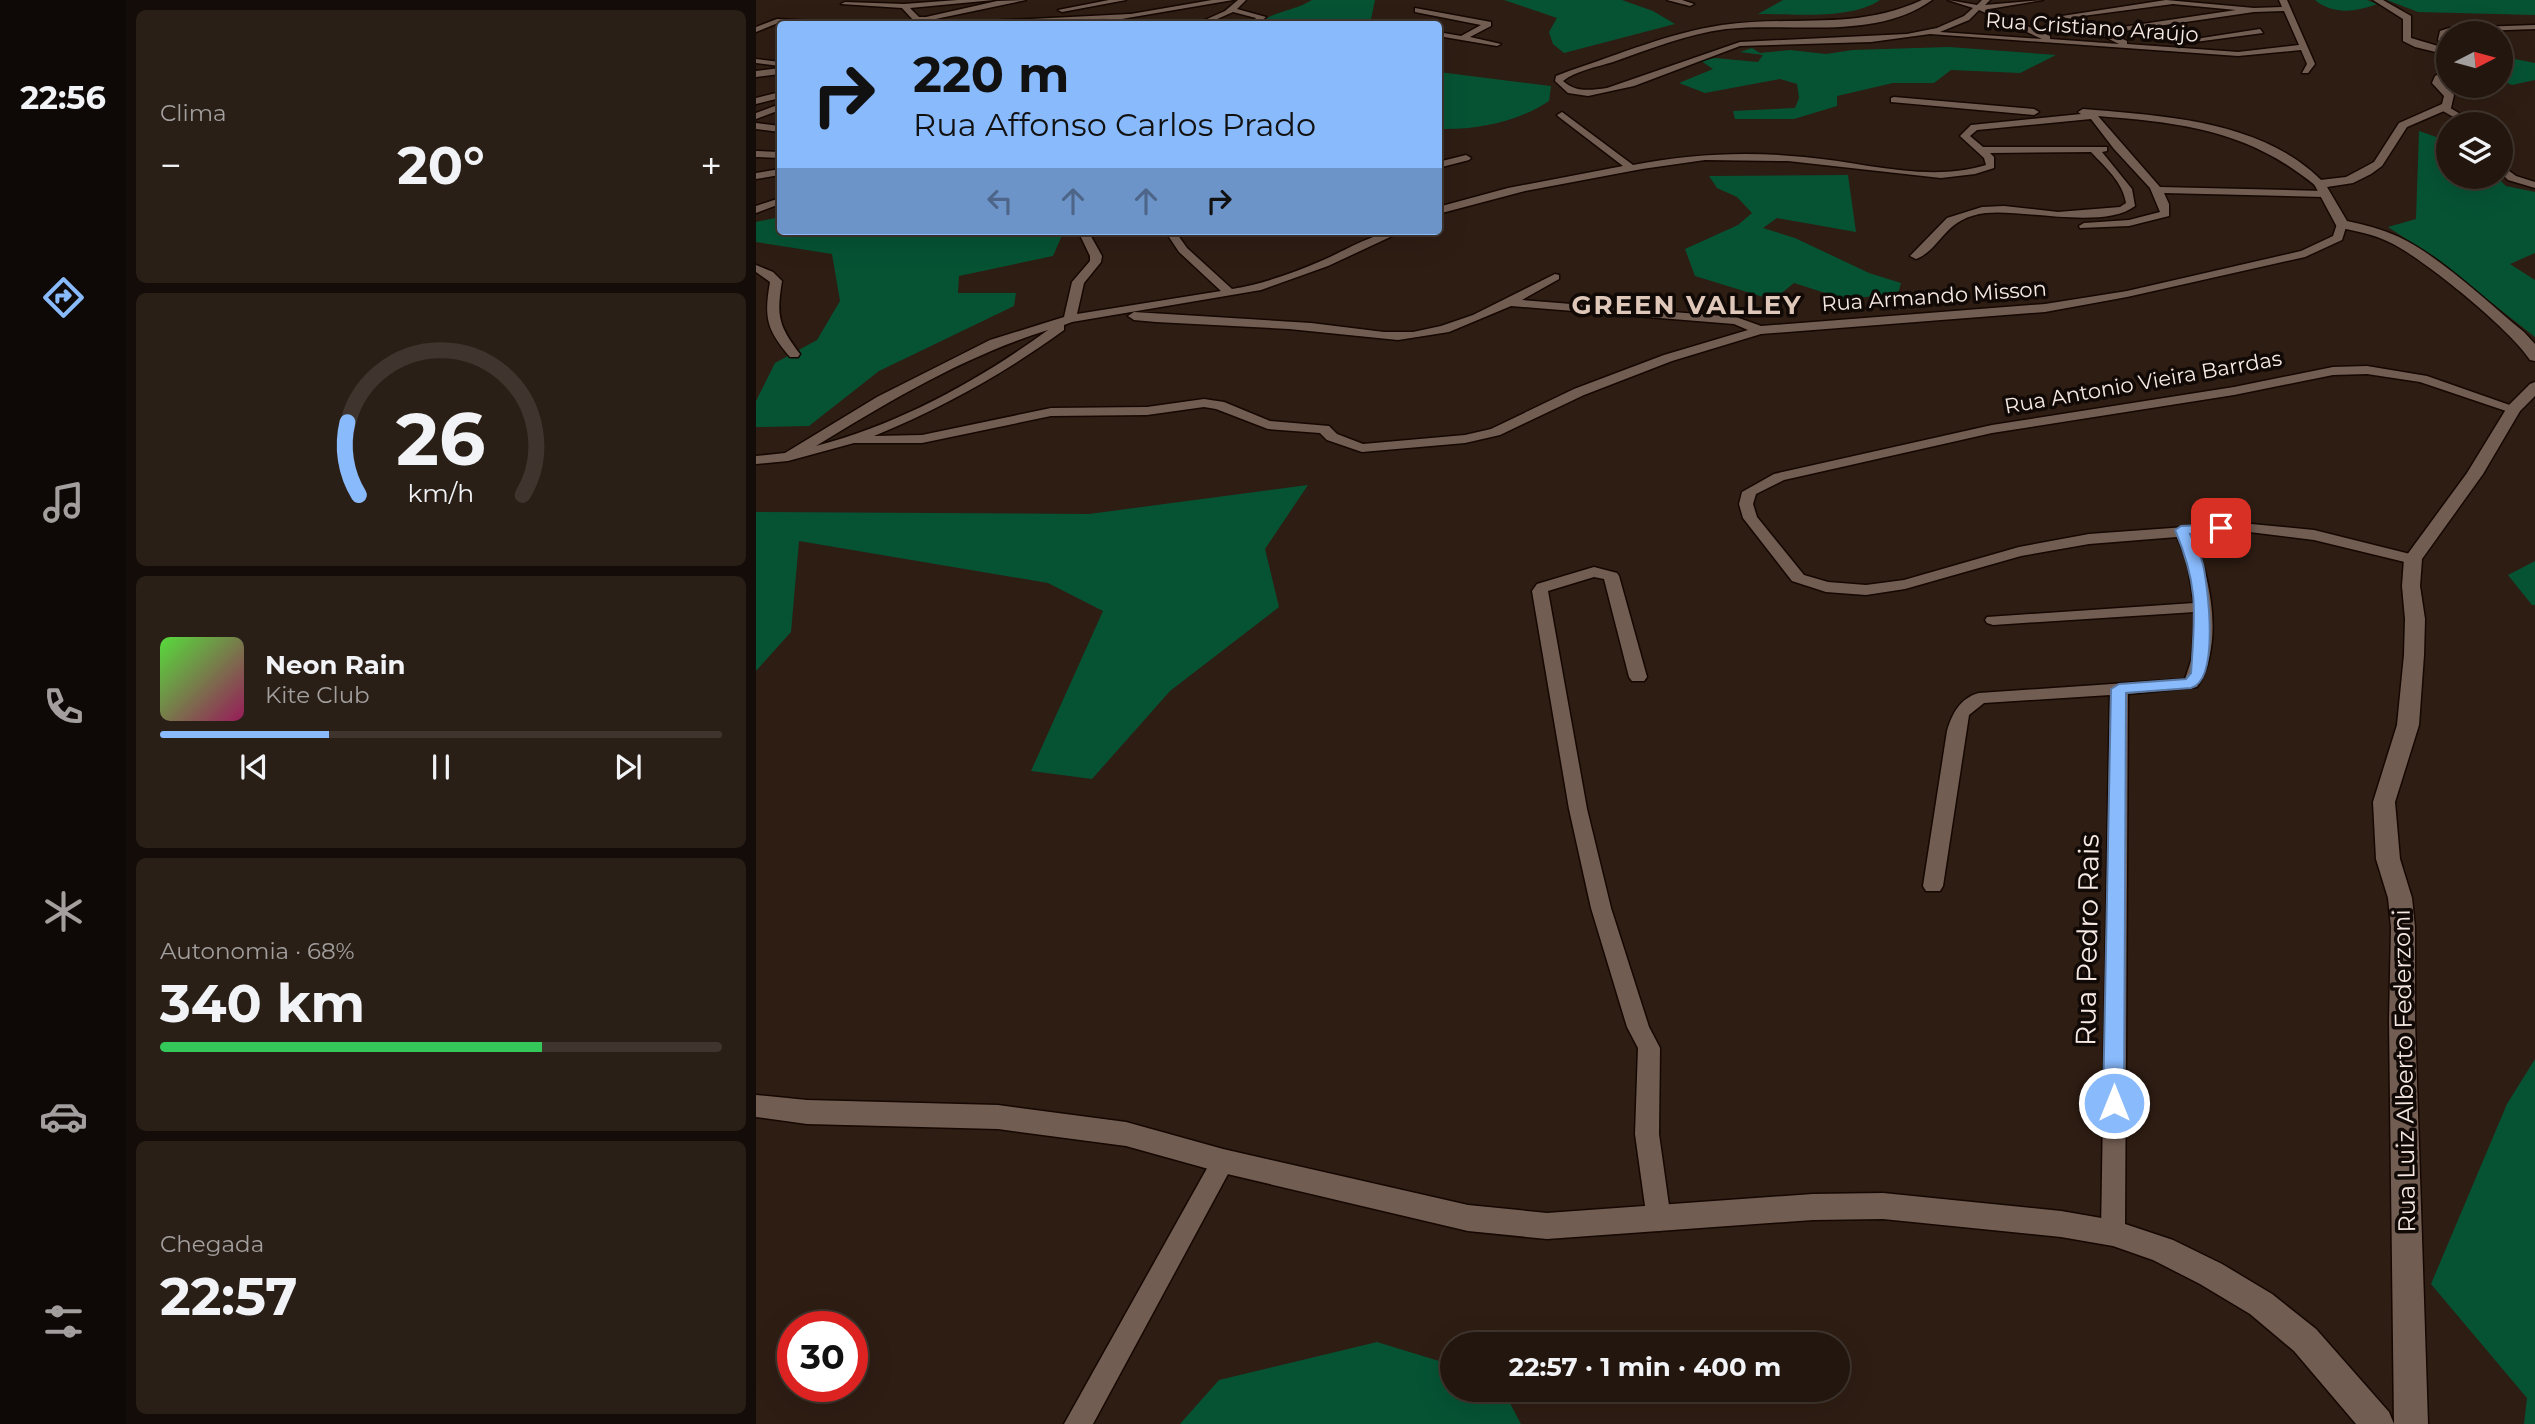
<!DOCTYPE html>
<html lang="pt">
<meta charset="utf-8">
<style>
:root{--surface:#22160e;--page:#2a1f17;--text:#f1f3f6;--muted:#a29f9e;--line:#3f352e;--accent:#89bafc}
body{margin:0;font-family:Montserrat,sans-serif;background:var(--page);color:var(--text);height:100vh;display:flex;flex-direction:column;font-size:26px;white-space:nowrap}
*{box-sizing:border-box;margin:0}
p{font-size:23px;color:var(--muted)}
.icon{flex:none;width:38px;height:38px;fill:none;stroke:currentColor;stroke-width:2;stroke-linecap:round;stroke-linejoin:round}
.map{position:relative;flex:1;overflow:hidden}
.details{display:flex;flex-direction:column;gap:10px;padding:10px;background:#130c08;width:630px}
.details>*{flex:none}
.guide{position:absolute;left:21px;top:21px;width:665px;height:214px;border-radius:7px;box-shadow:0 7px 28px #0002,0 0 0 2px var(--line);background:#89bafc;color:#111;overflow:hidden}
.needle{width:46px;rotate:84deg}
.fabs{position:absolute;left:1680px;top:21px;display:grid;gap:14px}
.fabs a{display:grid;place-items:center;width:77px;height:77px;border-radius:50%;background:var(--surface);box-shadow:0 7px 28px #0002,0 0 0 2px var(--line);font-size:35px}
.speed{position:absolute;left:21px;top:1311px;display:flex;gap:14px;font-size:35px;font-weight:700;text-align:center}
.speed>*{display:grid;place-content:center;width:91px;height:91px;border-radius:50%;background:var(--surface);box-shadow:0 7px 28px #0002,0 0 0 2px var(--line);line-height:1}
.speed .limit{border:10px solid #d22;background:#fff;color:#111}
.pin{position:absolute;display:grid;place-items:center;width:60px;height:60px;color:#fff;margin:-30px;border-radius:14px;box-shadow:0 4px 10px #0006}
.me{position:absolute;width:77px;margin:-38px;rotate:0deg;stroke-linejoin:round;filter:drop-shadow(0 0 5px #0008)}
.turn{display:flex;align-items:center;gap:24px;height:147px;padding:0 21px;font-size:32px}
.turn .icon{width:91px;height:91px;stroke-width:2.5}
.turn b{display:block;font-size:49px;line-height:60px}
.lanes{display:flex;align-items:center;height:66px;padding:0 21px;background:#0003;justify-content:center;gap:35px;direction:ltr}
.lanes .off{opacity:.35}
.big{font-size:52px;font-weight:700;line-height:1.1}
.details .widget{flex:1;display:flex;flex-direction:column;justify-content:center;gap:10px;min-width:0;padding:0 24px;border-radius:10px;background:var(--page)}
.details .dial{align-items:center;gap:0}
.dial svg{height:182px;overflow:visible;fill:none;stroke:var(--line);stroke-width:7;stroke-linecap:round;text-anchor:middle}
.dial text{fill:var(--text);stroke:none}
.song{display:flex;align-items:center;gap:21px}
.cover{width:84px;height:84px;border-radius:10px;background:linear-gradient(135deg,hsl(110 70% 55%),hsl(330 70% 35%))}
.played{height:7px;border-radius:4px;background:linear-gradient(90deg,var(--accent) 30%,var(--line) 30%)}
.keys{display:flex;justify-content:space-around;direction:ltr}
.heat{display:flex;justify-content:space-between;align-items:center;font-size:38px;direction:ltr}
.charge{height:10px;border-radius:5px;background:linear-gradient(90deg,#34c759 68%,var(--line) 0)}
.trip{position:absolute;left:684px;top:1332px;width:410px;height:70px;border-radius:35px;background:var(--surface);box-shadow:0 7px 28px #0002,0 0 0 2px var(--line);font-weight:700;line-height:70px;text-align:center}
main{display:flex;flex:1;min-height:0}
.tabs{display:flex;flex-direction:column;width:126px;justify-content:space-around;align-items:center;background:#0e0906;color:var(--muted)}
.tabs .icon{width:49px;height:49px}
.tabs .active{color:var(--accent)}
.tabs b{font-size:32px;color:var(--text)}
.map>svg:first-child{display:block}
.green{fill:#065334}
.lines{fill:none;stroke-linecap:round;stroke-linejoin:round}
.street-casing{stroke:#150701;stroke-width:3}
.secondary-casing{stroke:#150701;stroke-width:3}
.street{fill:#725d52;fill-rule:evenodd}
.secondary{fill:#725d52;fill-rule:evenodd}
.route{fill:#89bafc;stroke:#5979a4;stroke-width:2}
.labels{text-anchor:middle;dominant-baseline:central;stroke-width:7;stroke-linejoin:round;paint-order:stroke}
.far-street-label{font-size:21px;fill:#f6e9e3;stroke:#100906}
.street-label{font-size:24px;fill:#f6e9e3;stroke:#100906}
.far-district-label{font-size:26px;font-weight:bold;letter-spacing:2px;fill:#dfc7ba;stroke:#100906}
.near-street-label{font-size:28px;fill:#f6e9e3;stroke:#100906}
</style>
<main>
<nav class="tabs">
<b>22:56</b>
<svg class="icon active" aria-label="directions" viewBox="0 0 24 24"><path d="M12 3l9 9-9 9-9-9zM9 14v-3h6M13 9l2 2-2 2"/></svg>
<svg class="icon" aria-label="music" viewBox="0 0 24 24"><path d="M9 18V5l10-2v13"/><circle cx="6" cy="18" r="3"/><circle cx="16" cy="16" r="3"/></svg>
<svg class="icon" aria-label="phone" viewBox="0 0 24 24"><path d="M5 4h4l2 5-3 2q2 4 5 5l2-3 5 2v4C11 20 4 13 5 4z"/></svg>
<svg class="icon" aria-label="climate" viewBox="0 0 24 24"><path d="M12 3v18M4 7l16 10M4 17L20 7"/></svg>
<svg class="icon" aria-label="car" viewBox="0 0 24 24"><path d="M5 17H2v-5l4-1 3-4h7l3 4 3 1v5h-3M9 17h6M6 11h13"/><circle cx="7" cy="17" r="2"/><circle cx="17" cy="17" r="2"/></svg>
<svg class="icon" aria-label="filters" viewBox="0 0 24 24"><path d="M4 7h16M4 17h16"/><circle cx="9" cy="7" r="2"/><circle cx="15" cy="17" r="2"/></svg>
</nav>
<section class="details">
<div class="widget"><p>Clima</p>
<div class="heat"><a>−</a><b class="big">20°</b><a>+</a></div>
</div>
<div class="widget dial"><svg viewBox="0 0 100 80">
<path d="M14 69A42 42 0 1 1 86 69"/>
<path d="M14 69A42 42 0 0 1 9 37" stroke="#89bafc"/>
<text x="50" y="56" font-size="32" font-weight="700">26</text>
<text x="50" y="72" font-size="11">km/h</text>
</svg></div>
<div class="widget">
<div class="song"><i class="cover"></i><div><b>Neon Rain</b><p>Kite Club</p></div></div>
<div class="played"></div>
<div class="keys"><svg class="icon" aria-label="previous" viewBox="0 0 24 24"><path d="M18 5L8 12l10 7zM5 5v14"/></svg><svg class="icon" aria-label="pause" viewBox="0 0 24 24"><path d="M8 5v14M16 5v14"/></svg><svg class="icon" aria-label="next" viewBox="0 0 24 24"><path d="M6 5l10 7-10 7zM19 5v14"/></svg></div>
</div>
<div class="widget"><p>Autonomia · 68%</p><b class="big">340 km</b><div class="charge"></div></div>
<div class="widget"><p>Chegada</p><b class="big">22:57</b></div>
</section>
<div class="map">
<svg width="1779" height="1424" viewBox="0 0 1779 1424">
<rect width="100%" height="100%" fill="#2e1d13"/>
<g class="green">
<path d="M556,0H619L614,24H502C517,11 539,11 556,0Z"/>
<polygon points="748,0 866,0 897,11 919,24 808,53 797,44 793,32 801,18"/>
<path d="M1027,0H1124C1095,20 1037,14 1002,14Z"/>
<path d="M1559,0H1611L1621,4C1600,12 1577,15 1559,0Z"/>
<polygon points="1631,0 1779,0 1779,15 1662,12"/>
<polygon points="1193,47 1300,55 1264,73 1195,70 1178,83 1137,83 1081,96 1081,106 1038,119 979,119 977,111 1039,108 1043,98 1041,84 1024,79 949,93 923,83 957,69 945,61 959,58 1002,62 1007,55 984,52 996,48 1004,53 1034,50 1070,54 1097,50"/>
<polygon points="1745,53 1754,58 1779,63 1779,80 1756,85 1745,80"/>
<path d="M683,72L795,86L793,101C762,122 720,130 683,129Z"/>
<polygon points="1663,131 1692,141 1692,177 1741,177 1750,186 1779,192 1779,253 1754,264 1779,280 1779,337 1676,256 1632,227 1660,219"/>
<polygon points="1092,175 1100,232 1021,218 1007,228 1039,238 1113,273 1145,283 1142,294 1088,299 1038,283 1017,300 939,276 929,249 982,225 996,213 981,197 961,188 953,176"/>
<polygon points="24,217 24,231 308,231 297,256 203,276 202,293 260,293 258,306 123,371 53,426 0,427 0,401 19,363 61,340 84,301 76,254 0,242 0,222"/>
<polygon points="552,485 509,549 523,607 414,691 336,779 275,771 347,611 292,583 43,541 35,632 0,671 0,512 333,514"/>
<polygon points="1779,561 1779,605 1776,605 1752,575"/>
<polygon points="1779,1059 1779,1424 1768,1424 1771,1398 1675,1284 1751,1104"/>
<polygon points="621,1342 696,1365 696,1390 747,1390 765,1424 424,1424 463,1380"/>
</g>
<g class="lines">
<g class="street-casing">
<g id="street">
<polygon points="202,0 238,0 154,8 163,17 170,17 241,1 270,0 170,21 158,21 146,8 85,4 89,2 148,4"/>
<polygon points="353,0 370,0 306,12 302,10"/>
<polygon points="482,0 490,0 481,9 510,17 502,24 494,24 500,18 477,12 450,24 440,24 469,11"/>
<polygon points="911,0 926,0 938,4 934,6"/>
<path d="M1166,0H1176C1119,41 1036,22 970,29C931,34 894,49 857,62C841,67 819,71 807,81C820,93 835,90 851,88L984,42L1151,34L1181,28L1208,16L1217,8L1192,0L1221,5L1226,0H1234L1229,5L1287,0L1233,9L1294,36V39L1363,44L1306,16L1410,0L1498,8L1526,7L1523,0H1531L1559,64L1552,73H1546L1551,64L1545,50L1482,56L1174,34L1115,42L984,46L878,86L832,96L812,93L799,81L800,76L813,71C864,54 913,33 966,25C1036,15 1099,31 1166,0ZM1417,4L1480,10L1346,30L1319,17ZM1223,10L1286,39L1184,32L1213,20ZM1528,11L1543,45L1482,52L1371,44V41L1354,33L1498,12Z"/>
<polygon points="659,8 735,22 735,26 714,37 745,44 741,46 682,36 682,32 705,36 725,25 659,12"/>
<polygon points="374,14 371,18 208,24 212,22"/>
<polygon points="21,19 75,22 79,24 22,23 0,32 0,27"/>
<polygon points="1779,25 1779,29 1695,32 1691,34 1692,51 1682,40 1684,31 1693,28"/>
<polygon points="1504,29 1507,33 1424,44 1420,42"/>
<polygon points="0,59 24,62 24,66 0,63"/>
<polygon points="24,92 24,98 0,104 0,98"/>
<polygon points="1138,97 1278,109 1283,112 1278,115 1135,102 1135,98"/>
<polygon points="24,104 24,110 0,119 0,113"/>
<polygon points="1685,106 1691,106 1721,124 1710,124 1685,110"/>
<path d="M1327,109C1408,116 1509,120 1569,184L1560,186C1492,130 1427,123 1342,116L1404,187L1568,191L1573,194L1568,197L1408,193L1413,204V216L1373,226L1324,228L1323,226L1328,223L1373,220L1404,212L1394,188L1358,149L1335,119L1221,130L1214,136L1227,147H1351V151L1346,152L1376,189L1379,206C1348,230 1267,209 1230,213C1187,218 1187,248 1160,259L1154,256L1156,254L1191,218L1226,207L1248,206L1302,212L1364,207L1370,203C1367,182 1349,167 1335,152L1234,153L1238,157V168L1219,174L1185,178L1032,161L949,160L886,169L769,191L682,214V207L752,188L867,166L803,117L801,115L806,112L877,165C934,154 990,151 1048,157C1107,162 1172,183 1230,165L1228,158L1204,136L1215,125L1325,114L1322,112Z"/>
<polygon points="0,123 24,126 24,132 0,129"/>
<polygon points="0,151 24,152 24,158 0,157"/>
<polygon points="710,155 715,158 713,160 682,168 682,162"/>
<polygon points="1745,165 1760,176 1779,182 1779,188 1752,180 1745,173"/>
<polygon points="24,169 24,175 0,179 0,173"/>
<polygon points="24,198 24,204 0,213 0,206"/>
<path d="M1586,221L1591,224L1586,240L1549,257L1371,297L1289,312L1005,334L916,361L828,395L744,435L709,443L606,452L571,440L564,433L512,429L460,409L448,407L391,415L295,416L166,443H98L32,461L0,464V456L29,453L121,397L234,340L308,317L316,282L334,261V256L322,231H332L346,256L345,262L328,283L321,314L465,291L423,252L409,231H419L431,248L476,289C507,284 537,273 565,261C591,250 619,231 647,231L572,266L505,290L316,322L308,325V330C249,373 186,408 118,436L166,435L295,408L391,407L448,399L468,402L514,421L573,426L581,434L607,444L709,435L735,429L818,389L908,355L992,330L978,324L755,306L693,332L642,340L533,329L400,322L378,320L372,316L378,312L555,323L628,332H657L685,326L717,315L799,274L803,275V279L766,300L980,317L1005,326L1289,304L1371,291L1545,251L1577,236L1581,224ZM292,330C223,380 144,424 60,446C135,400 209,356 292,330Z"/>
<path d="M0,265L17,272L26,281C20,317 23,326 44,354L42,357H34C10,329 8,317 14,282L0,272Z"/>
<path d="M1611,366L1671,376L1765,409L1763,412H1753L1664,382L1611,374L1577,375L1478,395L1236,433L1028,480L1000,494L997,504L1001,517L1048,575L1072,582L1110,585L1148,580L1263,547L1333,534L1485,523L1558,530L1662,556L1665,559L1657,564L1558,540L1485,531L1435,535C1456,578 1468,645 1441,687L1372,694L1369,1233L1366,1241L1357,1244L1348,1241L1345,1233L1354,695L1228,703L1213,715L1187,886L1184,891H1170L1167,886L1191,731C1196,714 1204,698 1223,693L1429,679L1436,658L1439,612L1237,625L1231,623L1229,620L1231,617L1438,603L1431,560L1421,537L1333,544L1265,556L1149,589L1110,595L1070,592L1036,581L987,518L983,504L986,492L1018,474L1236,425L1478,387L1577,367Z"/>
<polygon points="838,567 861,573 863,576 891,677 888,681 876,681 873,677 848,579 838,577 792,591 831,809 855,908 893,1027 904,1048 903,1134 915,1220 912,1228 903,1231 894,1228 891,1220 879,1134 882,1048 871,1027 835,908 813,809 776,591 781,584"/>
<polygon points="467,1151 475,1154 479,1161 337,1424 308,1424 459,1154"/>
</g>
</g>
<g class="secondary-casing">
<g id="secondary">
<polygon points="456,0 477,0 336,24 317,24"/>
<polygon points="1617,0 1627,0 1655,16 1655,38 1692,49 1692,55 1659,47 1647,41 1647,19"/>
<polygon points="24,68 24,74 0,77 0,71"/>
<path d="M1692,69V76L1686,82L1698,95L1695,108L1651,127L1626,166L1615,174L1597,183L1571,187L1591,221C1609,225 1626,229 1643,237C1685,257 1731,302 1768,332L1779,344V361L1774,360C1755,330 1667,258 1633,242C1617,234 1599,231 1581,227L1558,184L1564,180L1590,177L1607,168L1618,162L1643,123L1686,104L1688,96L1676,83L1679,76Z"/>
<polygon points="1779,382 1779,396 1764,411 1727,474 1666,559 1664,586 1669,619 1668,655 1663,725 1639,802 1644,859 1656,898 1659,927 1659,1021 1672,1424 1638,1424 1633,1021 1635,927 1632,898 1620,859 1617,802 1641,725 1648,655 1649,619 1646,586 1648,559 1711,473 1752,406 1774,384"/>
<polygon points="0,1095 51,1100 242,1105 370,1122 467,1149 712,1205 791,1213 1057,1194 1127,1193 1305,1211 1357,1220 1417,1240 1466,1264 1516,1294 1560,1329 1633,1412 1638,1424 1600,1424 1538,1351 1494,1314 1444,1284 1397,1260 1357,1246 1305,1237 1127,1219 1057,1220 791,1239 712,1231 467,1173 370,1146 242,1129 51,1124 0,1117"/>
</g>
</g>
<use href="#street" class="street"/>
<use href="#secondary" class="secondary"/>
</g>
<path class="route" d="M1465,524L1470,525V531L1434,534C1438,544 1444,554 1447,564C1452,588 1464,680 1435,688L1370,693L1368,1103L1365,1109L1358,1112L1350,1109L1347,1103L1355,689L1363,684L1430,679L1435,673C1439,614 1443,586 1419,530L1425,526Z"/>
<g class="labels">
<g class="far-street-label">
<text transform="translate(1336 27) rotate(4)">Rua Cristiano Araújo</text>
<text transform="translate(1178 296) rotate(-4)">Rua Armando Misson</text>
<text transform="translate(1387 382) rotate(-10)">Rua Antonio Vieira Barrdas</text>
</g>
<g class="street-label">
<text transform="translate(1648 1071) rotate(-91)">Rua Luiz Alberto Federzoni</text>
</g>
<g class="far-district-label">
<text x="931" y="305">GREEN VALLEY</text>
</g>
<g class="near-street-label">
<text transform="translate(1331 940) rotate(-89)">Rua Pedro Rais</text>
</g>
</g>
</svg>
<div class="fabs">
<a><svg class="needle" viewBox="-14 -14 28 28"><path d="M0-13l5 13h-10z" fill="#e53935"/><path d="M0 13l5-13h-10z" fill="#a29f9e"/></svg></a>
<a><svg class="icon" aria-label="layers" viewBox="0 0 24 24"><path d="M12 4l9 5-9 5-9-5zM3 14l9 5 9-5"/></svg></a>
</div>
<div class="speed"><div class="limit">30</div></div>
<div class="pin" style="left:1465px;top:528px;background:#d93025"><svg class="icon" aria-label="arrive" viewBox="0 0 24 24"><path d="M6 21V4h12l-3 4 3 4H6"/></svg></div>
<svg class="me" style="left:1358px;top:1103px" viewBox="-20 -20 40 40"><circle r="17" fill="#89bafc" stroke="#fff" stroke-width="3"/><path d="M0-11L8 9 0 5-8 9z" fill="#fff"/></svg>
<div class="trip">22:57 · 1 min · 400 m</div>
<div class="guide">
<div class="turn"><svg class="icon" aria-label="right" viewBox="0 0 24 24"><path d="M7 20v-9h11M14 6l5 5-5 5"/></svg><div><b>220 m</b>Rua Affonso Carlos Prado</div></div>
<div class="lanes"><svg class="icon off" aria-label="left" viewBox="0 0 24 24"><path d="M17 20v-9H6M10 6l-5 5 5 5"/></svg><svg class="icon off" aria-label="ahead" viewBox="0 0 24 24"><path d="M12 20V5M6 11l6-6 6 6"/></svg><svg class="icon off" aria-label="ahead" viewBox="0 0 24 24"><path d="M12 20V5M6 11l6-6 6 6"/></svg><svg class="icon" aria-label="right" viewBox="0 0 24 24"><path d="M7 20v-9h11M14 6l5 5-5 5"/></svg></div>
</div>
</div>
</main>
